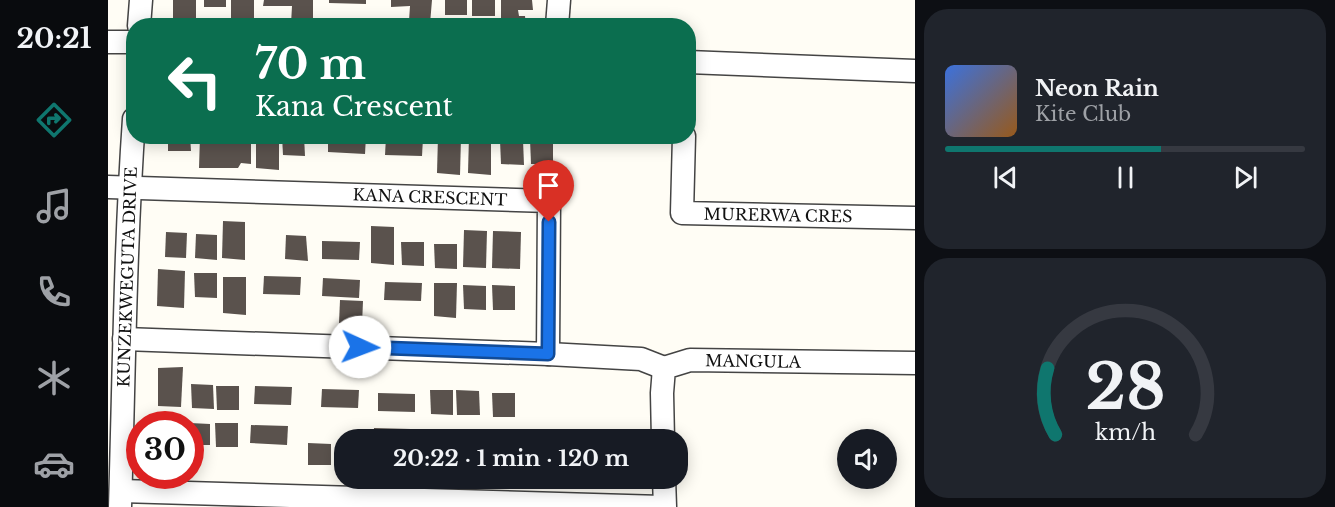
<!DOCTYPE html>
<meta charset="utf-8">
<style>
:root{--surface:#171b24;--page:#20242c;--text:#f1f3f6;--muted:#9ea1a6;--line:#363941;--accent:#0f766e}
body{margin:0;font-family:"Libre Baskerville",serif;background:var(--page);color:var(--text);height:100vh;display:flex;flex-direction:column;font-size:22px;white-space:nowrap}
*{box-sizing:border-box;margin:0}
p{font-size:20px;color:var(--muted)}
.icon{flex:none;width:33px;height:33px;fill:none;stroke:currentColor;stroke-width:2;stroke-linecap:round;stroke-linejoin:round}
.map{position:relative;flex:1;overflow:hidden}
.side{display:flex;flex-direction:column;gap:9px;padding:9px;background:#0d0f14;width:420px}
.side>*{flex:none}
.guide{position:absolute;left:18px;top:18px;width:570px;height:126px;border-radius:24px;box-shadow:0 3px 15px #0003;background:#0b6e4f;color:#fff;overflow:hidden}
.tools{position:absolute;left:729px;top:429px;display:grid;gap:12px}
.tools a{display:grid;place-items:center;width:60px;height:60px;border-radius:50%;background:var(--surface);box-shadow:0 3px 15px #0003;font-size:30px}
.speed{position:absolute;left:18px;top:411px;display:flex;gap:12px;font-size:30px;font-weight:700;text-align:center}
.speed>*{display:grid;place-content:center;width:78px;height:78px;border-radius:50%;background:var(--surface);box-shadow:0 3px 15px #0003;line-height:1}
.speed .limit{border:9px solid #d22;background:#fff;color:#111}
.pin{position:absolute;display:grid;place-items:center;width:51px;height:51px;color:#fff;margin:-62px -26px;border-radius:50% 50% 50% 0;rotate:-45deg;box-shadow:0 0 6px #0007}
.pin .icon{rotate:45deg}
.me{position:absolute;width:66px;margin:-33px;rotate:92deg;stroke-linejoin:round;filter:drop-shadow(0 0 4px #0008)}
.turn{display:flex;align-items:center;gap:21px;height:126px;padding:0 30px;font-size:27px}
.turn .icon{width:78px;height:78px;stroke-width:2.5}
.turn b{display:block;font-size:42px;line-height:51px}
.side .tile{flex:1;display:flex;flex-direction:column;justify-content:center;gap:9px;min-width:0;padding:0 21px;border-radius:24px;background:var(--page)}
.side .dial{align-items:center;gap:0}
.dial svg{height:156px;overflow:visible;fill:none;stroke:var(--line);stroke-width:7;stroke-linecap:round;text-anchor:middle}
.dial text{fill:var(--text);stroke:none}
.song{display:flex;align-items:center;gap:18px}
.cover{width:72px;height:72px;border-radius:9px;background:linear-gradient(135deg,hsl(220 70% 55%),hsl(30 70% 35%))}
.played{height:6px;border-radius:3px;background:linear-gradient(90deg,var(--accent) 60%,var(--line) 60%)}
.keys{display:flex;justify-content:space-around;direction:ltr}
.trip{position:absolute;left:226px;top:429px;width:354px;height:60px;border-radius:24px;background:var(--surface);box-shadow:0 3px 15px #0003;font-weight:800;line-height:60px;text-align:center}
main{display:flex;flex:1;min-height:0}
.dock{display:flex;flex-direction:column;width:108px;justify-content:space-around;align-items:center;background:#090b0e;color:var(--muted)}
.dock .icon{width:42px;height:42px}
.dock .active{color:var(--accent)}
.dock b{font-size:27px;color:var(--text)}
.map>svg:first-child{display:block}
.building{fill:#5a524d}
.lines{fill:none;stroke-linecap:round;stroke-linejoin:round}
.street-casing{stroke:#444;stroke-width:25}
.street{stroke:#fff;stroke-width:22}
.route-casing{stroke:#114b97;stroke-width:15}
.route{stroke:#1a73e8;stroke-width:10}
.labels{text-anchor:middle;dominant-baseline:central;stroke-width:6;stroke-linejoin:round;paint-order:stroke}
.street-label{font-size:16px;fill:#111;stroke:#fff}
</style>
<main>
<nav class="dock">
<b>20:21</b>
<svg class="icon active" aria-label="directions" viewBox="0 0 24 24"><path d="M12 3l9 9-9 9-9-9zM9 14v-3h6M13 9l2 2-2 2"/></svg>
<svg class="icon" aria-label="music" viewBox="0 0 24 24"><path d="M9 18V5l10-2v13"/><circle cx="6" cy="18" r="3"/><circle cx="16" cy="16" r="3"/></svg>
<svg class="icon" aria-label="phone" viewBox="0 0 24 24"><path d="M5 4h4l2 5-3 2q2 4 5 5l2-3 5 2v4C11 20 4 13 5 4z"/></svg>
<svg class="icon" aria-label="climate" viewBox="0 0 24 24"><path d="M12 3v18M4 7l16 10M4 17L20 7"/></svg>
<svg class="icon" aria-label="car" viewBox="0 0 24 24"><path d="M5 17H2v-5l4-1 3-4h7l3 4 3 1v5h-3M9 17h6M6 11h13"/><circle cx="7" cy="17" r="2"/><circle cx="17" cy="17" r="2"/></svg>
</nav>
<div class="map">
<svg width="807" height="507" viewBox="0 0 807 507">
<rect width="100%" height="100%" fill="#fffdf5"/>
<g class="building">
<polygon points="65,0 88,0 88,21 65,19"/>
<rect x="96" y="0" width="22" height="7"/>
<polygon points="123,0 146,0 146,25 123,24"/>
<polygon points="156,0 205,0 205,24 183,24 184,6 155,6"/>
<polygon points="221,0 258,0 258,4 221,3"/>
<polygon points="283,0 324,0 322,24 301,21 302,6 283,7"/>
<rect x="337" y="0" width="22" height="15"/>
<rect x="364" y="0" width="23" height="16"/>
<polygon points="393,0 424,0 425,10 410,10 411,16 417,16 418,26 393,26"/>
<polygon points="60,136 82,136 83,151 60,151"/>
<polygon points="92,136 143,136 143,164 133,163 130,168 91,168"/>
<polygon points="148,136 171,136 171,170 148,168"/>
<polygon points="174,136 196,136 197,156 175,155"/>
<polygon points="220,136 258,136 257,154 220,152"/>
<polygon points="330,136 353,137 352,175 329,173"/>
<polygon points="361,136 383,137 383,175 360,173"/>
<polygon points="278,137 315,138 314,156 277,155"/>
<polygon points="422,139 445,140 445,164 423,164"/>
<polygon points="392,140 415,140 416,165 393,164"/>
<polygon points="115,221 137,222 137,260 114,258"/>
<polygon points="263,226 286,227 286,265 263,263"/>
<polygon points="356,230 379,231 378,268 355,267"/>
<polygon points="385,231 413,232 412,269 384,268"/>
<polygon points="58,232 79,233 78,258 57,257"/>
<polygon points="88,234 109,235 109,260 87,258"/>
<polygon points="178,235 198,236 200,261 177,259"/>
<polygon points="214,241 252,242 251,260 214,259"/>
<polygon points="293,242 316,242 316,266 294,265"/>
<polygon points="326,244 349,244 349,269 327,268"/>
<polygon points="50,269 77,271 76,308 49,306"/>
<polygon points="86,273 109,273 109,298 87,297"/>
<polygon points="156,276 193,277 192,295 155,294"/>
<polygon points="115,277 138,277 138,315 115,313"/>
<polygon points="215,278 252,280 251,298 214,296"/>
<polygon points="277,282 314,283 313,301 276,300"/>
<polygon points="326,283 349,283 348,318 326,316"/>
<polygon points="355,285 378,286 378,310 356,309"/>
<polygon points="384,285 407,286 407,310 385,310"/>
<polygon points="232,300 255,301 254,325 231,323"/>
<polygon points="75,367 73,407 50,406 50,368"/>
<polygon points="83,384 105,385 106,409 84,408"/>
<polygon points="108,386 131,386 131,410 109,410"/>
<polygon points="147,386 184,387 183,405 146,404"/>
<polygon points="214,389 251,390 250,408 213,407"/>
<polygon points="322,390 345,390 345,415 323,414"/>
<polygon points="348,390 371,391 372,415 349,415"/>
<polygon points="270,393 307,394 307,412 270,411"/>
<polygon points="384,393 407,393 407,417 385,417"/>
<polygon points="82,423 102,424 102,445 82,445"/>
<polygon points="107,423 130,423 130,447 108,447"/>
<polygon points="143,425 180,426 179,445 142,443"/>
<polygon points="266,428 303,429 303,440 265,440"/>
<polygon points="408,430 430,430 431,440 408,440"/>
<rect x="352" y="432" width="23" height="8"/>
<polygon points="319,433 342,434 342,440 319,440"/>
<polygon points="381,434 404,434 403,440 381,440"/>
<polygon points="200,443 223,444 223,465 200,465"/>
<rect x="228" y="445" width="9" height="22"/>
</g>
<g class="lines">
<g class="street-casing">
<g id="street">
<polyline points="31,26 33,0"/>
<polyline points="449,26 451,0"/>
<polyline points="0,42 26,42"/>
<polyline points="580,62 807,71"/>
<polyline points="576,136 574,213 807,218"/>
<polyline points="0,187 441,201 440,354 16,339"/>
<polyline points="440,354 533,359 556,368"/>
<polyline points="555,440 554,393 556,368 582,360 807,363"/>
<polyline points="556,478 557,507"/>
<polyline points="13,491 554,507"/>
<path d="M12,507C16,377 17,248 26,119"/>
</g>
</g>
<use href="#street" class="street"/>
</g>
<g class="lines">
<g class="route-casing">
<polyline id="route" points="252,347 440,354 441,222"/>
</g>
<use href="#route" class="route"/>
</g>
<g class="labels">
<g class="street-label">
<text transform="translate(322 197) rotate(2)">KANA CRESCENT</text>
<text transform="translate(670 215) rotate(1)">MURERWA CRES</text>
<text transform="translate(19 277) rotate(-88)">KUNZEKWEGUTA DRIVE</text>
<text transform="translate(645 361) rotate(1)">MANGULA</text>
</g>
</g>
</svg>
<div class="tools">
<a><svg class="icon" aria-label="sound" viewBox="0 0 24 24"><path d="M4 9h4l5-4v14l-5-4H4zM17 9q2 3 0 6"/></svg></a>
</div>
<div class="speed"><div class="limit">30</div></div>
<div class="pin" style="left:441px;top:222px;background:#d93025"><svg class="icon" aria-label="arrive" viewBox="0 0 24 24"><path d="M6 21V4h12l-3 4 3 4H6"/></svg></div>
<svg class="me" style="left:252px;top:347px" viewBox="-20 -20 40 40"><circle r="19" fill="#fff"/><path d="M0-13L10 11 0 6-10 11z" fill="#1a73e8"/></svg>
<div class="trip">20:22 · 1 min · 120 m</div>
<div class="guide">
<div class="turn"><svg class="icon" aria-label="left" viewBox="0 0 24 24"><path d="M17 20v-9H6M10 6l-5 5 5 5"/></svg><div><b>70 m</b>Kana Crescent</div></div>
</div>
</div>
<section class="side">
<div class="tile">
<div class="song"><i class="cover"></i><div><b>Neon Rain</b><p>Kite Club</p></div></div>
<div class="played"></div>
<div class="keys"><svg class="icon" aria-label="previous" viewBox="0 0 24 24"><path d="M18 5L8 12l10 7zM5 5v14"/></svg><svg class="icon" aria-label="pause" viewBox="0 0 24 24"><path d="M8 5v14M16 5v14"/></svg><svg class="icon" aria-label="next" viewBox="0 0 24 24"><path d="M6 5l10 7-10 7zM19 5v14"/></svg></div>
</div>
<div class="tile dial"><svg viewBox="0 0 100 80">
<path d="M14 69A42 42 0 1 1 86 69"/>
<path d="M14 69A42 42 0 0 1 10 35" stroke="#0f766e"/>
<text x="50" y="56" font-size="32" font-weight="700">28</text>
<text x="50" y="72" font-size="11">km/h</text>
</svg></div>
</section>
</main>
